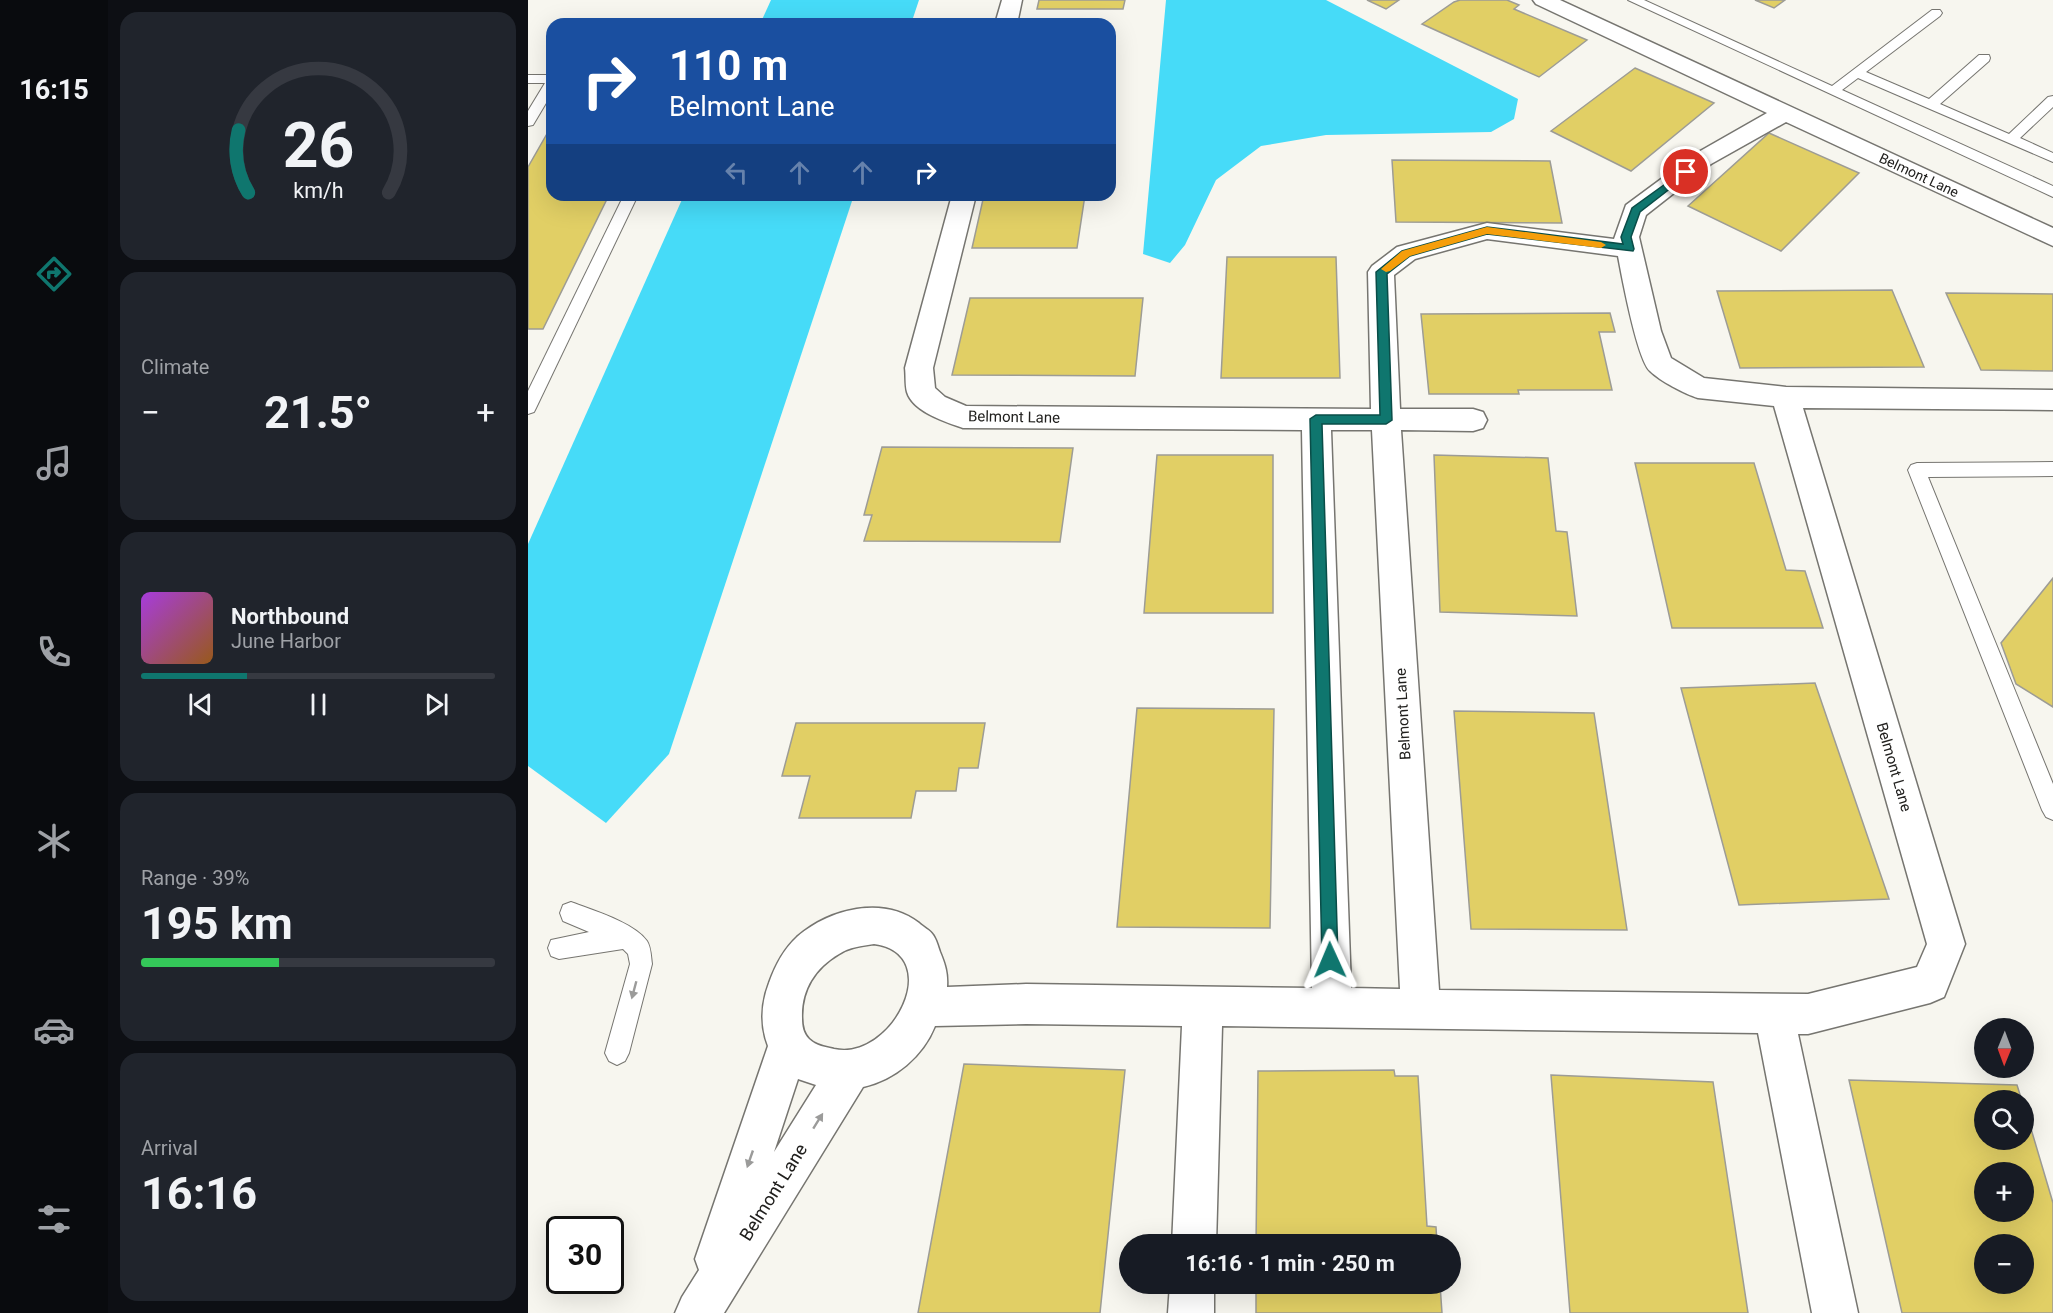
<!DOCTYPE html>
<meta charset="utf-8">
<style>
:root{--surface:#171b24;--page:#20242c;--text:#f1f3f6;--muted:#9ea1a6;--line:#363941;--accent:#0f766e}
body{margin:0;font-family:Roboto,sans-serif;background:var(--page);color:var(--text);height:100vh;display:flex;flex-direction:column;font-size:22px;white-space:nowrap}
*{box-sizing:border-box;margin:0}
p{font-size:20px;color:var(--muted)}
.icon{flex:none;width:33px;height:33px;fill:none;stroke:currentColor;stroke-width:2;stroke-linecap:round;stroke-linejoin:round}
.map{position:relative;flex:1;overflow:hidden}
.side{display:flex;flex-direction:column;gap:12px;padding:12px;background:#0d0f14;width:420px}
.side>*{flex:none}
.top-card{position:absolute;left:18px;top:18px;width:570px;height:183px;border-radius:18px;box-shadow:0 6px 24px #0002;background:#1a4fa0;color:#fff;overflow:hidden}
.needle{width:39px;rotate:181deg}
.buttons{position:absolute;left:1446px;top:1018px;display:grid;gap:12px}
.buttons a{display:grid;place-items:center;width:60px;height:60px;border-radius:50%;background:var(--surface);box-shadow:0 6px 24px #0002;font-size:30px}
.speed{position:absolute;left:18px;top:1216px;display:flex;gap:12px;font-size:30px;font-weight:700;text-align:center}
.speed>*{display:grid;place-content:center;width:78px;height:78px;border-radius:50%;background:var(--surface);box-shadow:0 6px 24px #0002;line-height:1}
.speed .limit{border:3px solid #111;border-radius:9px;background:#fff;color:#111}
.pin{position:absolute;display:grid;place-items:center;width:51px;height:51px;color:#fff;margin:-26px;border:3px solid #fff;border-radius:50%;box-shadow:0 2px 6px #0007}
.me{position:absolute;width:66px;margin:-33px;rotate:359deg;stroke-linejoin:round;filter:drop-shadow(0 0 4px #0008)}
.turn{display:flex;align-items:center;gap:21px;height:126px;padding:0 24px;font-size:27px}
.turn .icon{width:78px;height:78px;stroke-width:2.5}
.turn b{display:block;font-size:42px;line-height:51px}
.lanes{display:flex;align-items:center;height:57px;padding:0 24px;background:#0003;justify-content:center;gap:30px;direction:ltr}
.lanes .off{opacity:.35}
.big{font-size:45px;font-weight:700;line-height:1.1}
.side .tile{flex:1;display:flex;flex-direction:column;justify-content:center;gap:9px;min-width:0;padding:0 21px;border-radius:18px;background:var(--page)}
.side .dial{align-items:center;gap:0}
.dial svg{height:156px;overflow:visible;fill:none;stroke:var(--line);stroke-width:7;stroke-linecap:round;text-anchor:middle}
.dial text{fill:var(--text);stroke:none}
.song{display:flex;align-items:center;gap:18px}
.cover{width:72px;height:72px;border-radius:9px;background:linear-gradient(135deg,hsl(280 70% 55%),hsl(30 70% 35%))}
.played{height:6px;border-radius:3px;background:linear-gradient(90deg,var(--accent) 30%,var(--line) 30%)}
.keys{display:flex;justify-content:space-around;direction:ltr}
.heat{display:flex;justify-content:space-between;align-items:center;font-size:33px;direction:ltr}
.charge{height:9px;border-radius:4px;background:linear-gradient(90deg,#34c759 39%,var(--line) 0)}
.trip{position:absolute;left:591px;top:1234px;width:342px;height:60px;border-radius:30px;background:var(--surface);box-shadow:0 6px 24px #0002;font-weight:700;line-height:60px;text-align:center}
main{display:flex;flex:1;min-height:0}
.tab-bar{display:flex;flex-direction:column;width:108px;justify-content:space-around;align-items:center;background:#090b0e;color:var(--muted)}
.tab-bar .icon{width:42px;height:42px}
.tab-bar .current{color:var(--accent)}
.tab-bar b{font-size:27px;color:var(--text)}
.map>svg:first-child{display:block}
.water{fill:#46dbf8}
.building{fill:#e1cf65;stroke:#9d9c95;stroke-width:1.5;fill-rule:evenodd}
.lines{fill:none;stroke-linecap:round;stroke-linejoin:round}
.lane-casing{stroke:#767570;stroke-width:2}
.street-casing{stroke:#767570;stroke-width:3}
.lane{fill:#fff;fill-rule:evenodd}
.street{fill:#fff;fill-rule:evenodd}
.oneway{fill:#9b9b9a}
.route{fill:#0f766e;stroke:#0a4d48;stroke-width:1.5}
.slow{fill:#f59e0b}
.labels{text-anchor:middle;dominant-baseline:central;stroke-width:4.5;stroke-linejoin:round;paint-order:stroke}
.far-street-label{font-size:14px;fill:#21201e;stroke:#fff}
.street-label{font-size:15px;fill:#21201e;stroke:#fff}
.near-street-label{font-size:18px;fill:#21201e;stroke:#fff}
</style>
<main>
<nav class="tab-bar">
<b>16:15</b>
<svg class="icon current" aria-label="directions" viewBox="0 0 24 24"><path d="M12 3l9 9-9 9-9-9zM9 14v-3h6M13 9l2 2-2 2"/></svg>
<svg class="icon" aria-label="music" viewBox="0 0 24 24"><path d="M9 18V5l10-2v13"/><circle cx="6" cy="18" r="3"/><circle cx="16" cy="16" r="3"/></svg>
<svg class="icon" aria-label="phone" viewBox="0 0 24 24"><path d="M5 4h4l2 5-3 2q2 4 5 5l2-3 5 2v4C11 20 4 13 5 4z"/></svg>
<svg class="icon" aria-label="climate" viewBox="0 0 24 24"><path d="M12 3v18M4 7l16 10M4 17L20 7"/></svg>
<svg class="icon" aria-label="car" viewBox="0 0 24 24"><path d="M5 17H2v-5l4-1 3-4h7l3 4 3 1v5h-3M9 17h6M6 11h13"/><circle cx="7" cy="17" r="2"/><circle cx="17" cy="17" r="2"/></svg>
<svg class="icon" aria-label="filters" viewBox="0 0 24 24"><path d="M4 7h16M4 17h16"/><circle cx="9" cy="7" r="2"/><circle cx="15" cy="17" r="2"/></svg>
</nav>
<section class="side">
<div class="tile dial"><svg viewBox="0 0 100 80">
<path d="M14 69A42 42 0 1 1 86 69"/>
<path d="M14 69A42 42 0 0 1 9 37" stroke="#0f766e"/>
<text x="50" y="56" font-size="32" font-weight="700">26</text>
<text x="50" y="72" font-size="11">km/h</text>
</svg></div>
<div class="tile"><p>Climate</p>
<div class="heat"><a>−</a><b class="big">21.5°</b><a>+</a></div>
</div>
<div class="tile">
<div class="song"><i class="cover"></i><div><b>Northbound</b><p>June Harbor</p></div></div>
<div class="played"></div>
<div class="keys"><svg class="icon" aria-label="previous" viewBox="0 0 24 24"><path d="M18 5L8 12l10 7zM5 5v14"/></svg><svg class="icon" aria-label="pause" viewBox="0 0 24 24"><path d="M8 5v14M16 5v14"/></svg><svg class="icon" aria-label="next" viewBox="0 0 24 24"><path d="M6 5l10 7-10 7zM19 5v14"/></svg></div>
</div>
<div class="tile"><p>Range · 39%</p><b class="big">195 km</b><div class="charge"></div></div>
<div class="tile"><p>Arrival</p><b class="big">16:16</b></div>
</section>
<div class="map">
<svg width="1525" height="1313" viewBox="0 0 1525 1313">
<rect width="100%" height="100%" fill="#f7f6ef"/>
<g class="water">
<polygon points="243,0 391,0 383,24 232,24"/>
<polygon points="638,0 798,0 990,99 986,119 963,132 798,135 733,146 688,180 657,245 642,263 615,254"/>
<polygon points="156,195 326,195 141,754 78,823 0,766 0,544"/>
</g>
<g class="building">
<polygon points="511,0 597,0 595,9 509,9"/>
<polygon points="839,0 871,0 858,9"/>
<polygon points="932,0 979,0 991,5 986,9 1059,40 1011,77 894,24 926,2"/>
<polygon points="1227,0 1257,0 1246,8"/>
<polygon points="1107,68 1186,103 1103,171 1023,131"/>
<polygon points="24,125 24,195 81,195 15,329 0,329 0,167"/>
<polygon points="1241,133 1331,173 1253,251 1160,206"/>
<polygon points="864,160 1022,161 1034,223 868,222"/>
<polygon points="456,195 557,195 549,248 444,248"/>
<polygon points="699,257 808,257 812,378 693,378"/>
<polygon points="1364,290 1396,367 1212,368 1189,291"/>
<polygon points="1418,293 1525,294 1525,371 1453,370"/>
<polygon points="442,298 615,298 607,376 424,375"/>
<polygon points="1082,313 1087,332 1071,332 1084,390 990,390 991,394 901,394 893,314"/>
<polygon points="354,447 545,448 532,542 336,541 344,515 336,515"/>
<polygon points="629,455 745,455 745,613 616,613"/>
<polygon points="906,455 1020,458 1028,531 1039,532 1049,616 912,612"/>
<polygon points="1107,463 1226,463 1258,570 1277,571 1295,628 1144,628"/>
<polygon points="1525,578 1525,707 1488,684 1473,643"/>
<polygon points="1287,683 1361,899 1211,905 1153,688"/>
<polygon points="609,708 746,709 742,928 589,927"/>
<polygon points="926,711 1066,713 1099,930 943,929"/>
<polygon points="268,723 457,723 450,768 431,768 428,791 388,791 383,818 271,818 282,776 254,776"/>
<polygon points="436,1064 597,1070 572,1313 390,1313"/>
<polygon points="866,1070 867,1076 890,1076 899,1226 908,1227 909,1245 728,1245 730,1071"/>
<polygon points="1023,1075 1185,1082 1220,1313 1042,1313"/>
<path d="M1321,1080L1489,1085L1494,1101H1456V1140H1496V1105L1525,1203V1313H1374ZM1456,1173H1496V1212H1456ZM1456,1245H1496V1284H1456Z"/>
<polygon points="728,1284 912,1284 914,1313 728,1313"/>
</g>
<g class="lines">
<g class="lane-casing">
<g id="lane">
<polygon points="1100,0 1116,0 1304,86 1404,10 1412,10 1414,13 1412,16 1338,72 1401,99 1451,55 1461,55 1462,58 1461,61 1412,104 1481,134 1520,97 1525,96 1525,107 1492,138 1525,153 1525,162 1330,78 1314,90 1525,186 1525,197"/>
<polygon points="0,75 24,75 24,93 5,125 0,126 0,111 17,83 0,83"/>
<polygon points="96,195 110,195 8,408 6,412 0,414 0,391"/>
<polygon points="1525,462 1525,476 1400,477 1525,784 1525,820 1518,817 1514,810 1380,470 1383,465 1389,463"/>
<path d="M43,902C64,910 107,923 119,941C123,947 123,957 124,964L101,1053L97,1061L89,1065L81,1061L77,1053L102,964L100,954L95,949L31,959L23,956L20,948L23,940L61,932L35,921L32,913L35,905Z"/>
</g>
</g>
<g class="street-casing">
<g id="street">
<polygon points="474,0 494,0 489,24 467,24"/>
<path d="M1005,0H1032L1525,228V246L1258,122L1183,164L1118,215L1111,237L1133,331L1143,358L1176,378L1258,387L1525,390V410L1275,408L1437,944L1416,997L1402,1003L1280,1034H1270L1330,1313H1284L1230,1033L694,1026L688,1245H644L654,1026L498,1024L407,1026C395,1056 367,1080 335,1087L196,1313H147L154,1297L171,1270L167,1259L240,1046C232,1025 233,1004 241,983C247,966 255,950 269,937C301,909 355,895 391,923C395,927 402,930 405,935C408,939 410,946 412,952C417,964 420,973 419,987L498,984L784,988L774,430L435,428C418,422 385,412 379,392C377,385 378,375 377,368L424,195H448L405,368L407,388L417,397L438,406L843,409L840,272L844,266L869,247L959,223L1086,239L1098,205L1167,154L1239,113L1008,4ZM959,239L1090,256C1094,277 1109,359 1122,371C1132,381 1157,394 1170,398L1246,406L1399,944L1389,967L1280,994L911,990L873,430L945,431L955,428L959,420L955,412L945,409H872L866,275L887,259ZM803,430H844L872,989L823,988ZM346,944C419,954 364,1062 306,1049C298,1047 288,1046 281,1039C275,1033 274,1026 274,1018C273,990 287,968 311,954C321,947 334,946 346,944ZM270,1079L288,1085L246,1152Z"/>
<polygon points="642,1284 686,1284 686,1313 640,1313"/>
</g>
</g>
<use href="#lane" class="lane"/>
<use href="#street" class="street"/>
</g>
<defs><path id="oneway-solid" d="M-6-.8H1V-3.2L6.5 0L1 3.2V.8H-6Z" transform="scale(1.5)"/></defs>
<g class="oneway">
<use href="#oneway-solid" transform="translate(106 990) rotate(105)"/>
<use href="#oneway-solid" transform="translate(290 1121) rotate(-58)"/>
<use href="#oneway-solid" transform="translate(222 1159) rotate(109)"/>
</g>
<polygon class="route" points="1158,169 1161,170 1161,174 1112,212 1103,237 1106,249 1105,251 959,234 882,256 859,274 864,420 858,424 794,424 810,960 808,966 802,968 797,966 794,960 782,419 788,415 852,415 848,272 874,251 959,227 1095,244 1093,237 1104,208"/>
<polygon class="slow" points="959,227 1073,242 1078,245 1073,248 959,234 882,256 862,271 858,272 853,269 874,251"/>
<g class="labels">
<g class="far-street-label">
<text transform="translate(1391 175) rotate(25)">Belmont Lane</text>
</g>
<g class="street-label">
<text transform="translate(486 417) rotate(1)">Belmont Lane</text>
<text transform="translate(875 714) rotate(-93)">Belmont Lane</text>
<text transform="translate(1366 767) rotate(74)">Belmont Lane</text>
</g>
<g class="near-street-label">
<text transform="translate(245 1192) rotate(-58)">Belmont Lane</text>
</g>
</g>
</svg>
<div class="buttons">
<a><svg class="needle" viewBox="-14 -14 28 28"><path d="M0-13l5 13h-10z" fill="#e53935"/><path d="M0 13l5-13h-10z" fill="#9ea1a6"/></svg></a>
<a><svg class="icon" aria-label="search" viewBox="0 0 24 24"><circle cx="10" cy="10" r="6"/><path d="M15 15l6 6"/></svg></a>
<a>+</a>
<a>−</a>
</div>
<div class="speed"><div class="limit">30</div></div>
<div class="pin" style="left:1158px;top:172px;background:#d93025"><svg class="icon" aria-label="arrive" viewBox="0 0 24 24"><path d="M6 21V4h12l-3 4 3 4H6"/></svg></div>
<svg class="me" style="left:802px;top:960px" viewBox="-20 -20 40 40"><path d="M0-17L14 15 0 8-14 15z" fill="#0f766e" stroke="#fff" stroke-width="4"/></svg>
<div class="trip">16:16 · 1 min · 250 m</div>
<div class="top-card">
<div class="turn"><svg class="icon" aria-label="right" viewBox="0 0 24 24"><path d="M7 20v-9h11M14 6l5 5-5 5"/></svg><div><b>110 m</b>Belmont Lane</div></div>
<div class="lanes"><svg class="icon off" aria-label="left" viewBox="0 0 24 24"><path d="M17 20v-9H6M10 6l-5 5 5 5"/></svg><svg class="icon off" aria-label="ahead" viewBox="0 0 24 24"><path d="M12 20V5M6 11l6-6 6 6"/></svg><svg class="icon off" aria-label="ahead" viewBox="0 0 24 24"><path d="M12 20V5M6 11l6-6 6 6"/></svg><svg class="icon" aria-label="right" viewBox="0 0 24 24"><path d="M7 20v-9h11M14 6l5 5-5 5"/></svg></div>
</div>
</div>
</main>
